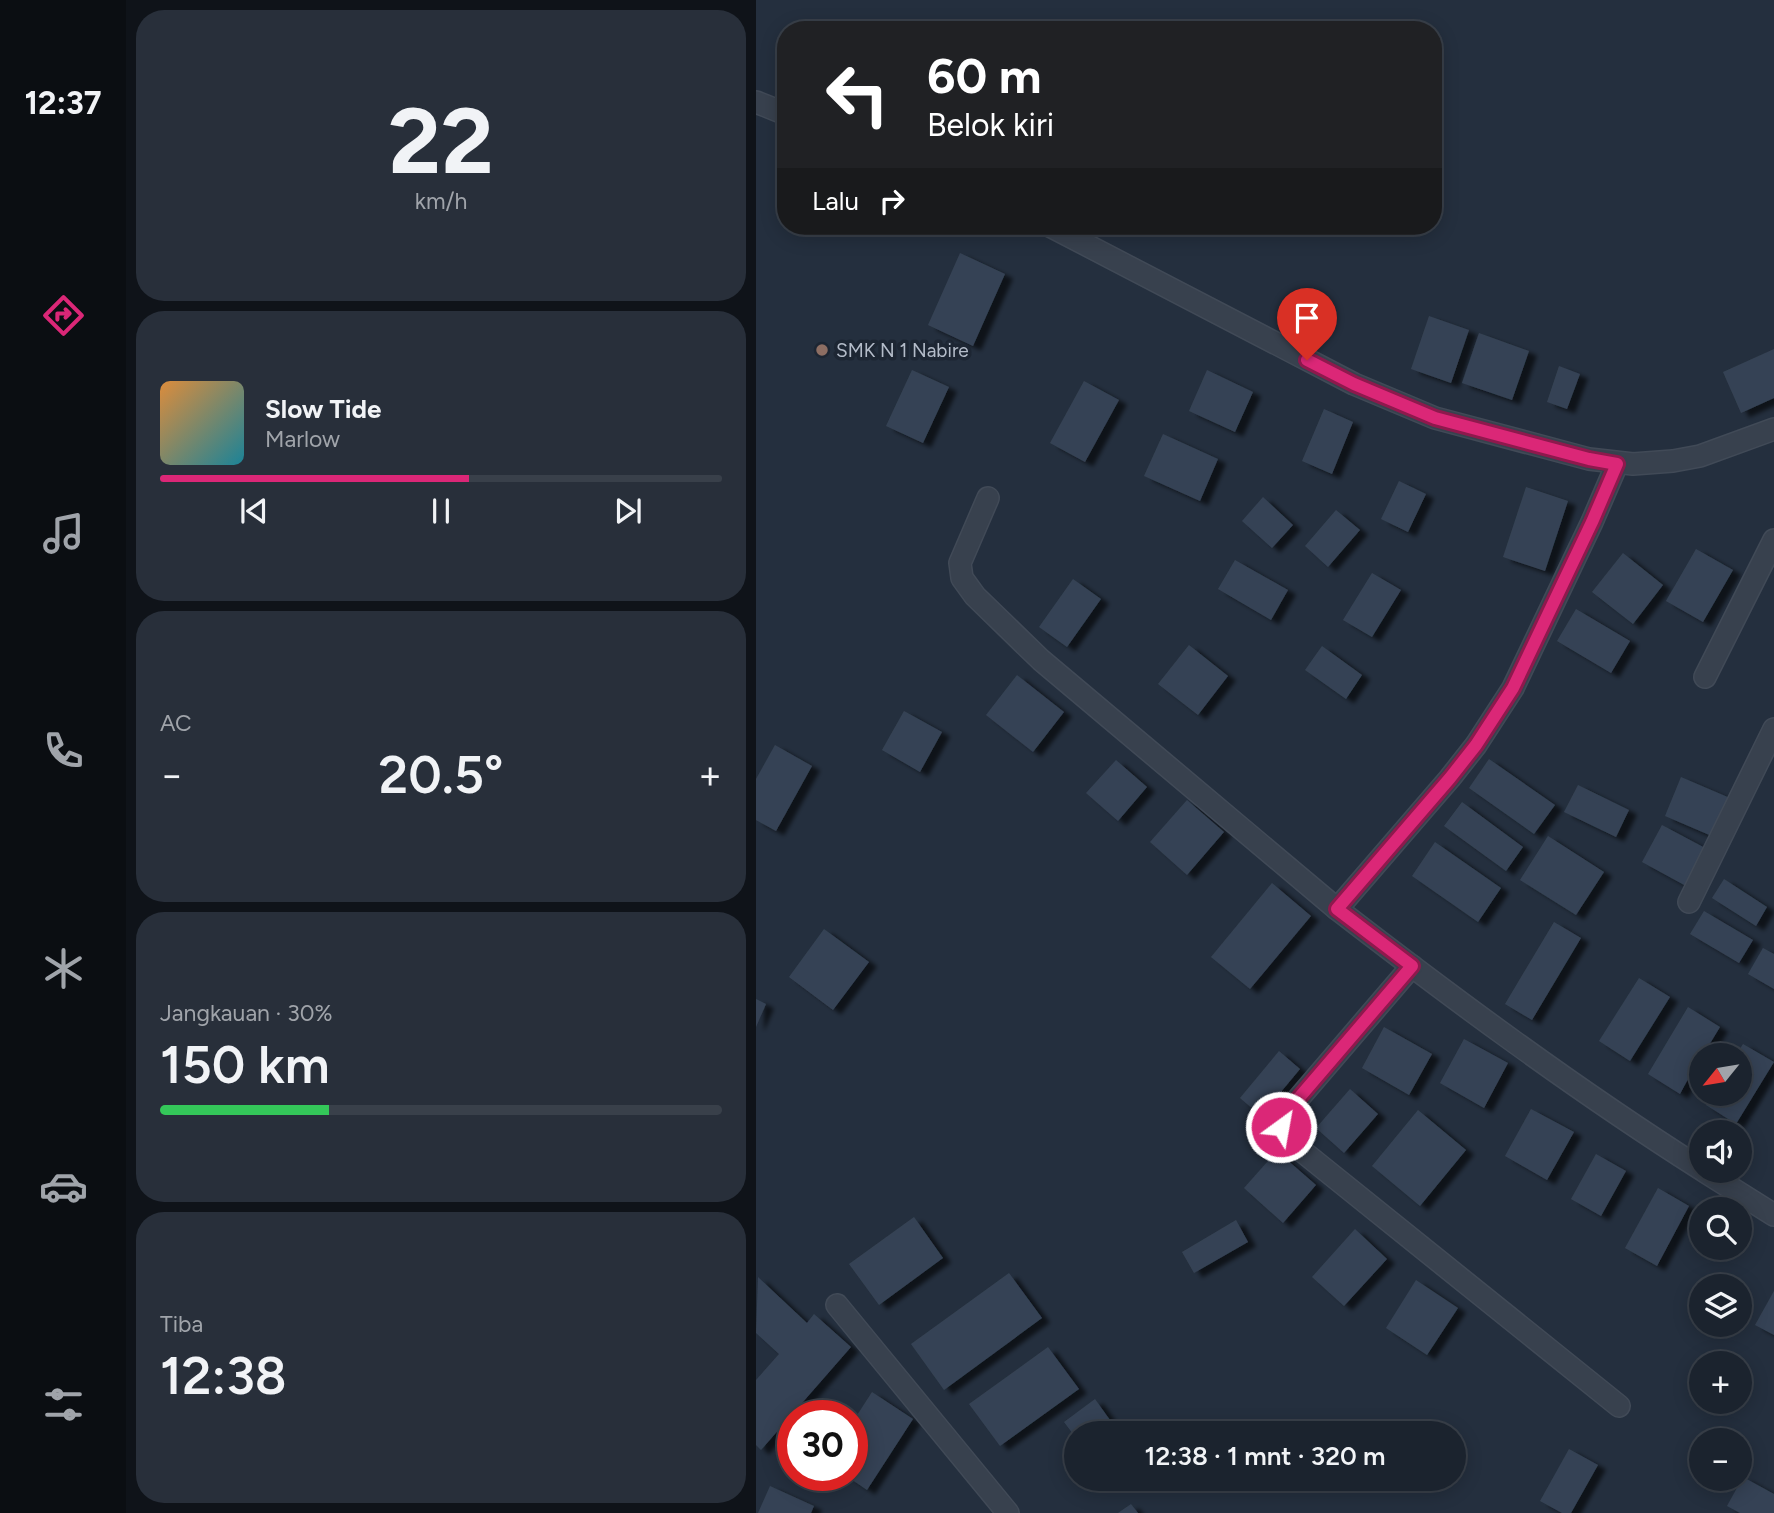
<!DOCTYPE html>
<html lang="id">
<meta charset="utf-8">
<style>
:root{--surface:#1b232e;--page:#282f3a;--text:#f1f3f6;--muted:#a0a4aa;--line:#39404a;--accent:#db2777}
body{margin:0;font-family:Figtree,sans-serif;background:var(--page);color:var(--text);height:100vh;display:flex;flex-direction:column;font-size:26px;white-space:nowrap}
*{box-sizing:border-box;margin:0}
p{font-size:23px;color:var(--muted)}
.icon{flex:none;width:38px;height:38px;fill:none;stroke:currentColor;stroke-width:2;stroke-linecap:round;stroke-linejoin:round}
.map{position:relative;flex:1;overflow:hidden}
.side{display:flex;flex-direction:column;gap:10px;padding:10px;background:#0f1319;width:630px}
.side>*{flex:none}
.guide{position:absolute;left:21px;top:21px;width:665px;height:214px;border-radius:28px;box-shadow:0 4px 18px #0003,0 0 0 2px var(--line);background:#202124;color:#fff;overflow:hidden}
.needle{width:46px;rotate:240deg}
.fabs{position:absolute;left:933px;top:1043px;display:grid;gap:14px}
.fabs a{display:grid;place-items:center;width:63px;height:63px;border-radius:50%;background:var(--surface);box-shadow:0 4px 18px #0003,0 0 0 2px var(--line);font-size:35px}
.speed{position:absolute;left:21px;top:1400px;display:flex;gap:14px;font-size:35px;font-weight:700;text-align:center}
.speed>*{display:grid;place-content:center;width:91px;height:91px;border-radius:50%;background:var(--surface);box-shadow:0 4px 18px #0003,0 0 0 2px var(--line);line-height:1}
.speed .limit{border:10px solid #d22;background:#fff;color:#111}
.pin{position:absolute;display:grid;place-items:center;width:60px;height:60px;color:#fff;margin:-72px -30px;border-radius:50% 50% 50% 0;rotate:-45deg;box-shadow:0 0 7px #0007}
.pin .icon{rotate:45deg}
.me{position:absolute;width:77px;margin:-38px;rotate:32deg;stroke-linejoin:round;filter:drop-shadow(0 0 5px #0008)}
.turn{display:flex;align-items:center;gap:24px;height:147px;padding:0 35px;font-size:32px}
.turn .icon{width:91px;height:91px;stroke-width:2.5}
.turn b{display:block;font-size:49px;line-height:60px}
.then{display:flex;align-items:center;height:66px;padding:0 35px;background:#0003;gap:14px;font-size:26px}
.big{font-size:52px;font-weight:600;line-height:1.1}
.side .widget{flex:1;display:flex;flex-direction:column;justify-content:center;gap:10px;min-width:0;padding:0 24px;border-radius:28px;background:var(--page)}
.side .dial{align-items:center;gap:0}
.dial b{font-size:91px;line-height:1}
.song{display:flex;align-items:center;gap:21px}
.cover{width:84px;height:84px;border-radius:10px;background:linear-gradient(135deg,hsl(30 70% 55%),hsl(190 70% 35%))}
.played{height:7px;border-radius:4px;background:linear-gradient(90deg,var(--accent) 55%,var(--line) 55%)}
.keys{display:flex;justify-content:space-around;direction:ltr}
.heat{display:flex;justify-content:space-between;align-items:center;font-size:38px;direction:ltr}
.charge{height:10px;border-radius:5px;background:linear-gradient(90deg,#34c759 30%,var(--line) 0)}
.trip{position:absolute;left:308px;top:1421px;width:402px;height:70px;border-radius:35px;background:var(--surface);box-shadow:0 4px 18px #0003,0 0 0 2px var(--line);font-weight:600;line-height:70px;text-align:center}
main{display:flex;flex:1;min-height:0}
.dock{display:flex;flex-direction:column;width:126px;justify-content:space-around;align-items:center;background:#0b0e12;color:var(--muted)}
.dock .icon{width:49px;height:49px}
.dock .selected{color:var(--accent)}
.dock b{font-size:32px;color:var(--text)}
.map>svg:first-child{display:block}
.building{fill:#364354;filter:url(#shadow)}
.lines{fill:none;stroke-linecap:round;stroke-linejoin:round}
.street-casing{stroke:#414a57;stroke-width:24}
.street{stroke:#38414e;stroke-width:21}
.route-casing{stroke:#8e194d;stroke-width:18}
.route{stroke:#db2777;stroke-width:12}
.education-dot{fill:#8d6e63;stroke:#1d2633;stroke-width:2.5}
.labels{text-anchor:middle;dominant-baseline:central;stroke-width:7;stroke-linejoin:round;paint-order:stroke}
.poi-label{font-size:19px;fill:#b4bcc9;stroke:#1d2633;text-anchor:start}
</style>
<main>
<nav class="dock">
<b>12:37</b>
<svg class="icon selected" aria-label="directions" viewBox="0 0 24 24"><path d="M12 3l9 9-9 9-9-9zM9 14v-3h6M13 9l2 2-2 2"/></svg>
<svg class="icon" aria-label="music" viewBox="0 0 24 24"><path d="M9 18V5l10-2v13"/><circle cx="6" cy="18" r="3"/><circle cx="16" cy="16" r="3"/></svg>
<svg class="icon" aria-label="phone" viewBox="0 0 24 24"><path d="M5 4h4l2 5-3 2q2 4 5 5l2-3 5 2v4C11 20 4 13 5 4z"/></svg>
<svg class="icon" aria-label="climate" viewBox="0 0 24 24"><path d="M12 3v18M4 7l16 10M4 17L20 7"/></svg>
<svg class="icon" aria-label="car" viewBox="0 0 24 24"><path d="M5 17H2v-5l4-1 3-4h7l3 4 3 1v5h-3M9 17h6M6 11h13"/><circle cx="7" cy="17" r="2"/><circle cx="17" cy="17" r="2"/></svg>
<svg class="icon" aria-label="filters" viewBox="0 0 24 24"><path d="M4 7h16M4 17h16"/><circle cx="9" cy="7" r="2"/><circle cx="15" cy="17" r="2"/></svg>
</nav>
<section class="side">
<div class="widget dial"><b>22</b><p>km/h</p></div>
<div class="widget">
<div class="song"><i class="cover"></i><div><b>Slow Tide</b><p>Marlow</p></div></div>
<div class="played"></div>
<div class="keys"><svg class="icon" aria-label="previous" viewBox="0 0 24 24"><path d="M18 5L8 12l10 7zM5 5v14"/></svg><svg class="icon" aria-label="pause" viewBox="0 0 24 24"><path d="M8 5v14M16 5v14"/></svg><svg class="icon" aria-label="next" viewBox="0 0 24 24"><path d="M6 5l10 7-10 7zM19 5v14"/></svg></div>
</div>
<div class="widget"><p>AC</p>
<div class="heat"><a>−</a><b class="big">20.5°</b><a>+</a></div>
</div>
<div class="widget"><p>Jangkauan · 30%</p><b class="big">150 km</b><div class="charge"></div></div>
<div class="widget"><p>Tiba</p><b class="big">12:38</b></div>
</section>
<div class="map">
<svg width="1018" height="1513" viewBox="0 0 1018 1513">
<defs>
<filter id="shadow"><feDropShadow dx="8" dy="4.5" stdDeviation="2" flood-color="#0009"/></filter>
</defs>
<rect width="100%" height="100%" fill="#242f3e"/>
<g class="building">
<polygon points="204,253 249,274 217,346 172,325"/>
<polygon points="673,316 713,330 695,383 655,369"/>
<polygon points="723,333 773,351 756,400 706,383"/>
<polygon points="1018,349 1018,398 985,413 967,372"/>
<polygon points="803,366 824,374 811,409 791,402"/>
<polygon points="156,370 193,387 167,443 130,426"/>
<polygon points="451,370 497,392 479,432 433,411"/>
<polygon points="328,381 363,400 329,462 294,443"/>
<polygon points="568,409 597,422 576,474 546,461"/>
<polygon points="407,434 462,459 444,501 388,476"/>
<polygon points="643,481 670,494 652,532 625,519"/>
<polygon points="770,487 812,501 789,571 747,557"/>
<polygon points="507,497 537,525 516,548 486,521"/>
<polygon points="580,510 604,530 572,567 549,546"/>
<polygon points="940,549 977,570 947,622 910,601"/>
<polygon points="867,553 907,585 877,624 836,592"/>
<polygon points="479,560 532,590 515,620 462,589"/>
<polygon points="616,573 645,590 616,637 587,620"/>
<polygon points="317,579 345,599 311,647 283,627"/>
<polygon points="820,609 874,641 855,673 801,641"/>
<polygon points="433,645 472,676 442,715 402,684"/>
<polygon points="566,646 606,675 590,699 549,670"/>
<polygon points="261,675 308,712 277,752 230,715"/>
<polygon points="148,711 186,732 164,772 126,750"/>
<polygon points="19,745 56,766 20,831 0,820 0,779"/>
<polygon points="733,759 799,805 778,834 713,788"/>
<polygon points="360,760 391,787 362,821 330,793"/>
<polygon points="925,777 974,798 958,837 909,816"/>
<polygon points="822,785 873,810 860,837 808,812"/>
<polygon points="431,800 468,832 431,875 394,842"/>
<polygon points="706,802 767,847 750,871 688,826"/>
<polygon points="906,825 951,849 930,886 886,862"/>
<polygon points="792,836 848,872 820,915 764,880"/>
<polygon points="679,842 745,888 722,922 656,876"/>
<polygon points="968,879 1011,907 1000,926 956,898"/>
<polygon points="516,883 555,916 494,989 455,957"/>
<polygon points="948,911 997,940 983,963 934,934"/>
<polygon points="798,922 825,938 776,1020 749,1004"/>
<polygon points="68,929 113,962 77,1010 33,977"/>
<polygon points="1007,948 1018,954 1018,989 992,974"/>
<polygon points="883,978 914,997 874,1061 843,1041"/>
<polygon points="0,999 10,1004 0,1027"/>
<polygon points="932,1007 964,1027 947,1055 945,1055 924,1094 892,1074"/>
<polygon points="628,1027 676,1054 653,1095 606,1068"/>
<polygon points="708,1039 752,1063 728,1108 684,1083"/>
<polygon points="987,1044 1018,1062 980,1124 950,1105 957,1094 984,1094 984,1055 980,1055"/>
<polygon points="523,1051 544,1069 505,1116 484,1098"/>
<polygon points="594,1089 622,1114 588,1153 560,1128"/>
<polygon points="775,1109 818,1132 791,1180 749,1156"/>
<polygon points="662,1110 710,1150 664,1206 616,1166"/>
<polygon points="521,1151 560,1185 527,1223 488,1188"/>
<polygon points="840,1154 870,1171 845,1216 815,1199"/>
<polygon points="902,1188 933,1206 901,1266 869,1248"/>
<polygon points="158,1217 187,1258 123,1305 93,1264"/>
<polygon points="480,1220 492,1242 438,1273 426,1252"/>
<polygon points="599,1229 631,1259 588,1306 556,1277"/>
<polygon points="253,1273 286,1318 188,1390 155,1344"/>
<polygon points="2,1277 51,1323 58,1314 95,1347 5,1450 0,1445 0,1380 23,1354 0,1333"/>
<polygon points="660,1280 702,1308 671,1355 630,1328"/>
<polygon points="1018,1291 1018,1335 999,1325"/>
<polygon points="292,1347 323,1389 244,1446 213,1404"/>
<polygon points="116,1392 157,1419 111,1490 89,1475 96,1475 96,1423"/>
<polygon points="339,1399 354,1420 336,1433 320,1433 320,1438 308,1422"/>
<polygon points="813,1449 842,1465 815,1513 806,1513 784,1501"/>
<polygon points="987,1477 1018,1494 1018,1513 984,1513 971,1506"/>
<polygon points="14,1486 58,1506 55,1513 2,1513"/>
<polygon points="375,1504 382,1513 362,1513"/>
</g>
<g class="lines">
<g class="street-casing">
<g id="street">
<polyline points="0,102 30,114"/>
<polyline points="294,226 598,384 679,418 833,459 877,464 917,461 944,456 1018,429"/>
<path d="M861,464L836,522L757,688L720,745L694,778L581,909C699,1000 819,1089 945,1169"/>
<polyline points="232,498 204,563 206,578 219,596 285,660 581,909"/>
<polyline points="949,677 1018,540"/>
<polyline points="933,902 1018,729"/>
<polyline points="656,966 530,1113 525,1127 530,1136 541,1147 863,1406"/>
<polyline points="948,1171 1018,1215"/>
<polyline points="81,1305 252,1513"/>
</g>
</g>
<use href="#street" class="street"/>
</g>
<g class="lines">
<g class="route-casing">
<polyline id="route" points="525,1127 530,1113 656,966 581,909 694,778 720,745 757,688 836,522 861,464 833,459 679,418 598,384 551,360"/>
</g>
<use href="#route" class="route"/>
</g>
<circle class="education-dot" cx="66" cy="350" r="7"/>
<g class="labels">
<g class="poi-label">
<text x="80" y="350">SMK N 1 Nabire</text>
</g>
</g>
</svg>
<div class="fabs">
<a><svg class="needle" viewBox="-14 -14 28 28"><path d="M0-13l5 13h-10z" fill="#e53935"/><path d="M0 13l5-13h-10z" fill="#a0a4aa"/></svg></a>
<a><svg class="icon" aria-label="sound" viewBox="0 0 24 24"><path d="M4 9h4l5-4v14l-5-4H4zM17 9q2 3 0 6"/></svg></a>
<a><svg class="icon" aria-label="search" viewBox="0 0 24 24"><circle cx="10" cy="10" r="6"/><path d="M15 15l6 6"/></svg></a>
<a><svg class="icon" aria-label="layers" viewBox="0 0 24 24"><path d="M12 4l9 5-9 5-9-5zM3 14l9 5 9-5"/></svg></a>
<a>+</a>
<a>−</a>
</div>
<div class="speed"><div class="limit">30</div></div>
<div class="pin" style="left:551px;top:360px;background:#d93025"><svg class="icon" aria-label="arrive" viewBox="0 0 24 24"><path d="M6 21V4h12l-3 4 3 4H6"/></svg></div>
<svg class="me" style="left:525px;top:1127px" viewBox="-20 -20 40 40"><circle r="17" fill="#db2777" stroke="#fff" stroke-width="3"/><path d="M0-11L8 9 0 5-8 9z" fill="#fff"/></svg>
<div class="trip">12:38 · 1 mnt · 320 m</div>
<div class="guide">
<div class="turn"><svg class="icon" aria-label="left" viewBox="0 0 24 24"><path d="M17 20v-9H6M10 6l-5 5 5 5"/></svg><div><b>60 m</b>Belok kiri</div></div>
<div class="then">Lalu<svg class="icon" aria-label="right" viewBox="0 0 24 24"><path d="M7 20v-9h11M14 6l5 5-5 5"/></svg></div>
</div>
</div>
</main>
